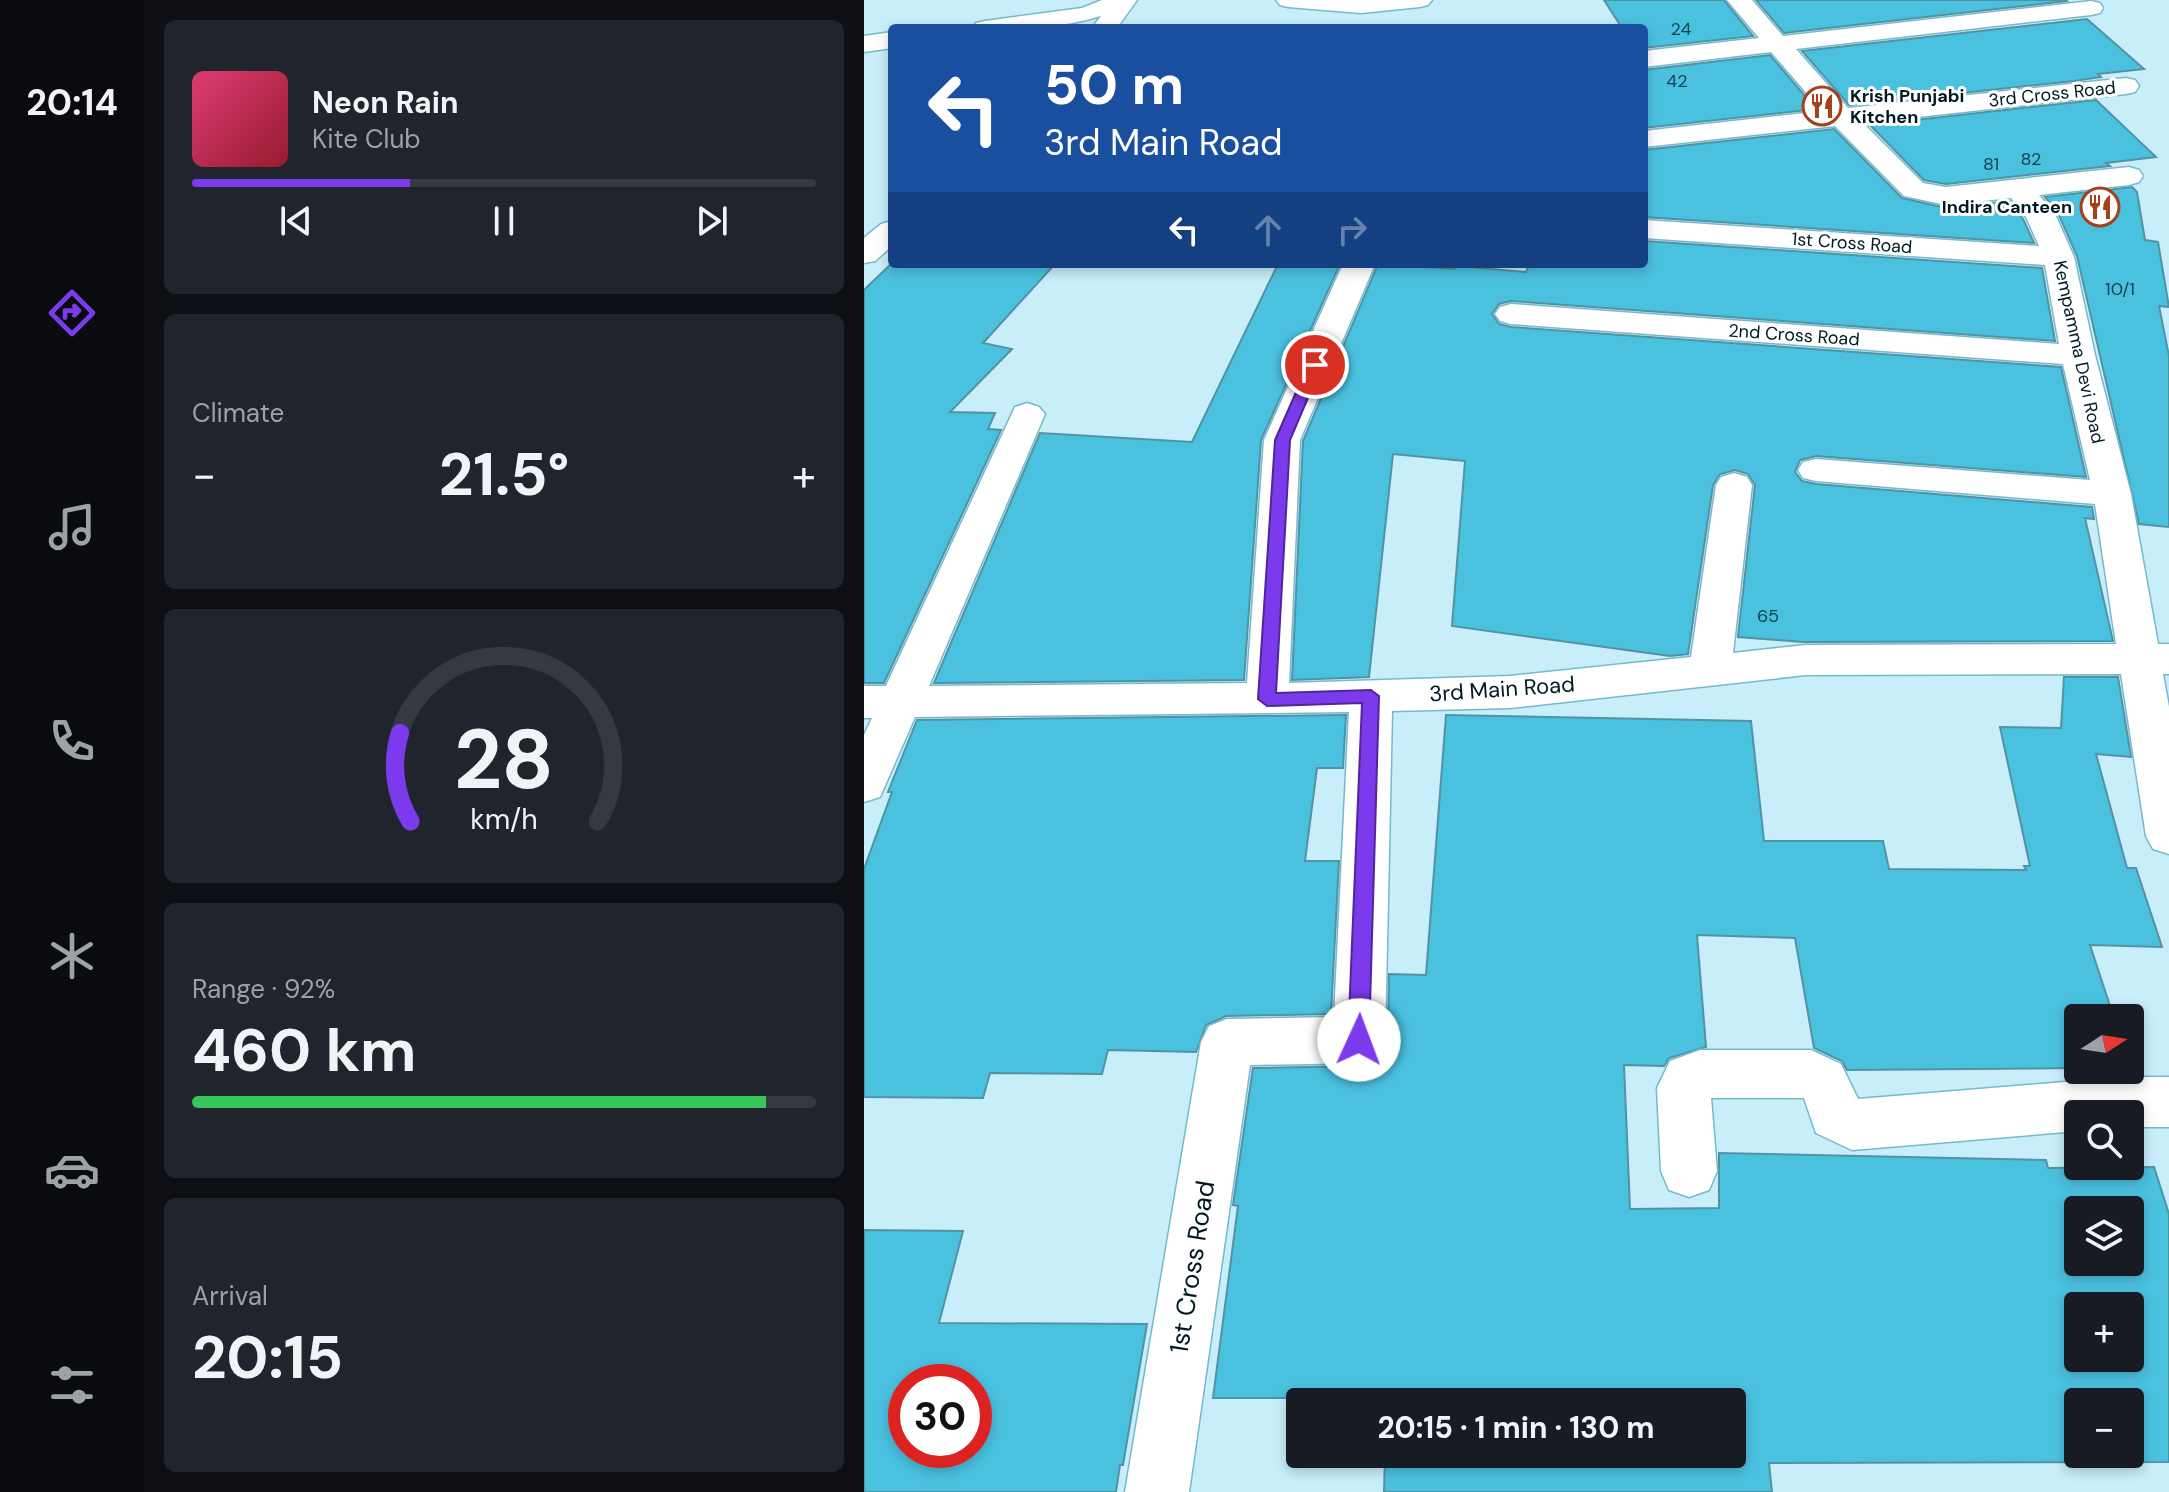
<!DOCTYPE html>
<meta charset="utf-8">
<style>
:root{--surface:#171b24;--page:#20242c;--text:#f1f3f6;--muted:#9ea1a6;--line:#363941;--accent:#7c3aed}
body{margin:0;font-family:"DM Sans",sans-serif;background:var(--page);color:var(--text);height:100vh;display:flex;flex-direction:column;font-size:30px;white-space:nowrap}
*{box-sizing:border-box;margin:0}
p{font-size:26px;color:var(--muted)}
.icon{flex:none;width:44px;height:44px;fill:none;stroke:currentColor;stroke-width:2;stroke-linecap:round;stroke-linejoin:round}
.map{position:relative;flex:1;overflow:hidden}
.drawer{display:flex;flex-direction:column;gap:20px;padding:20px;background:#0d0f14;width:720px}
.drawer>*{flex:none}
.guide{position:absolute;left:24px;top:24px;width:760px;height:244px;border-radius:8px;box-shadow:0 4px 12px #0003;background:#1a4fa0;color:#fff;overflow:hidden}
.needle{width:52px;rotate:78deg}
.fabs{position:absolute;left:1200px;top:1004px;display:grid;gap:16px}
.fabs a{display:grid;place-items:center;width:80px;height:80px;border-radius:8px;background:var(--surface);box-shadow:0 4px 12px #0003;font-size:40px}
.speed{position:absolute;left:24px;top:1364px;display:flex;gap:16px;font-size:40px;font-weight:700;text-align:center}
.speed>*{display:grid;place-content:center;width:104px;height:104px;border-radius:50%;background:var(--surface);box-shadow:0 4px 12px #0003;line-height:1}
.speed .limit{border:12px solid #d22;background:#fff;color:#111}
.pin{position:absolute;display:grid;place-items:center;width:68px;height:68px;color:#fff;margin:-34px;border:4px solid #fff;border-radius:50%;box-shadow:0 2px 8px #0007}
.me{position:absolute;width:88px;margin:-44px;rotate:2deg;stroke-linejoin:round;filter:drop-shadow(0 0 6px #0008)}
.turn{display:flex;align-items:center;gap:28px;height:168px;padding:0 24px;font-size:36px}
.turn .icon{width:104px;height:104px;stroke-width:2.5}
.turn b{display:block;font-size:56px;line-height:68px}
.lanes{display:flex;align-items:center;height:76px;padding:0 24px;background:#0003;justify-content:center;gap:40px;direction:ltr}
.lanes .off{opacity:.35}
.big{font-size:60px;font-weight:700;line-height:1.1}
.drawer .card{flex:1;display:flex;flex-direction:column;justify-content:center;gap:12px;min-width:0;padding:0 28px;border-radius:12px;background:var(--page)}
.drawer .dial{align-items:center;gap:0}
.dial svg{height:208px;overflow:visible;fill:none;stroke:var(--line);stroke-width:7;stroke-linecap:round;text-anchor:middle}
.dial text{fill:var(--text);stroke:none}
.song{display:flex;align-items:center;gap:24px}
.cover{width:96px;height:96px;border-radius:12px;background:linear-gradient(135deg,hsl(340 70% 55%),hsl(350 70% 35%))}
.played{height:8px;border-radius:4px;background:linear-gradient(90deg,var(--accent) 35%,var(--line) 35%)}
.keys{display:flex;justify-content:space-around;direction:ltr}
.heat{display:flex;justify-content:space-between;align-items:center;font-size:44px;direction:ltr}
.charge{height:12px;border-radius:6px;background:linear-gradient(90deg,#34c759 92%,var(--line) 0)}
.trip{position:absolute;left:422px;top:1388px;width:460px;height:80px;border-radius:8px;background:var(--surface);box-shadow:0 4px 12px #0003;font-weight:700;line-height:80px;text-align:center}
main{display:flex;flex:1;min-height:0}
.dock{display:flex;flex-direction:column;width:144px;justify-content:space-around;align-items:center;background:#090b0e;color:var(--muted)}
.dock .icon{width:56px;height:56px}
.dock .current{color:var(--accent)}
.dock b{font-size:36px;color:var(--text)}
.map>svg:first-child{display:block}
.building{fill:#4bc1e0;stroke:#5193a5;stroke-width:2;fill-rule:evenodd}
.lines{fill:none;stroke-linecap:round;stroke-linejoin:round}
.minor-casing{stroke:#77b9cc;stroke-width:3}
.tertiary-casing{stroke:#77b9cc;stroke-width:3}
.minor{fill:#fff;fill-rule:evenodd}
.tertiary{fill:#fff;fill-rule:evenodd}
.route{fill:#7c3aed;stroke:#51269a;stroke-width:2}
.labels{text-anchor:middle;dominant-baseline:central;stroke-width:6;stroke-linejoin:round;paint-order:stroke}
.number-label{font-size:18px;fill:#134452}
.far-street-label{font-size:18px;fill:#001a22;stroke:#fff}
.far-poi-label{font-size:18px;font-weight:bold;fill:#001a22;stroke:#fff;text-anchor:start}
.street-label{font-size:22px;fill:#001a22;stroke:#fff}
.near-street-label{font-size:26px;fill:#001a22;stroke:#fff}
</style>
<main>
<nav class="dock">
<b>20:14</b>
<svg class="icon current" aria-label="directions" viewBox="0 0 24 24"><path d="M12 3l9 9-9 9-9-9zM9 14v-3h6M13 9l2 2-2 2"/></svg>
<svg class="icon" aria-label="music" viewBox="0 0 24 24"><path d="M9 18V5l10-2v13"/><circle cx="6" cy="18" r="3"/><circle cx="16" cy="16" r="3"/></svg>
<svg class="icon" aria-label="phone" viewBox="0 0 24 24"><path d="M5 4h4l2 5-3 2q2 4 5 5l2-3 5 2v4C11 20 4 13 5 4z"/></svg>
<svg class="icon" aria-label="climate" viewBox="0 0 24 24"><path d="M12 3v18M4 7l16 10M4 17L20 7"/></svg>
<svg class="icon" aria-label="car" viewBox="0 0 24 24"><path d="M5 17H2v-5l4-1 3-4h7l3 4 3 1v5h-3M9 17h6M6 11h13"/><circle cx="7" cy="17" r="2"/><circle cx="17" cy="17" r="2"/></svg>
<svg class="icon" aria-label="filters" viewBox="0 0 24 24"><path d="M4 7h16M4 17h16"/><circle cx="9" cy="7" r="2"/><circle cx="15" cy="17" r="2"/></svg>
</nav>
<section class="drawer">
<div class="card">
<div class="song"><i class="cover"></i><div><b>Neon Rain</b><p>Kite Club</p></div></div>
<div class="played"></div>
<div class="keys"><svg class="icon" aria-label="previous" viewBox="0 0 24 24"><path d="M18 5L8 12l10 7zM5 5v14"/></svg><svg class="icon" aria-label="pause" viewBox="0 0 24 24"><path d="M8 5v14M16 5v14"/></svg><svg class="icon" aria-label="next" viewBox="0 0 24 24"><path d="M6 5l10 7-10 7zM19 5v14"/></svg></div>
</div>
<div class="card"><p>Climate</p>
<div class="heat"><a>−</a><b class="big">21.5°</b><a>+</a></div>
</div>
<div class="card dial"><svg viewBox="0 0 100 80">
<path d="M14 69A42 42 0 1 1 86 69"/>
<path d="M14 69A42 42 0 0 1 10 35" stroke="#7c3aed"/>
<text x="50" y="56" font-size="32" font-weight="700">28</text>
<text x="50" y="72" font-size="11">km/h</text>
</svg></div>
<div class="card"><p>Range · 92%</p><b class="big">460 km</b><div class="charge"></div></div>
<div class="card"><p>Arrival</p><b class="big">20:15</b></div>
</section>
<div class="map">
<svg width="1305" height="1492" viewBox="0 0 1305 1492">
<rect width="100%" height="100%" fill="#c7eef9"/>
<g class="building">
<polygon points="740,0 860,0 889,36 780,48 780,28 758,28"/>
<polygon points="892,0 1202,0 1203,1 920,33"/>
<polygon points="1223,19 1280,69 1234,74 1237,77 1210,81 985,105 938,51"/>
<polygon points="906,55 952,109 780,128 780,70"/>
<polygon points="1232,100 1292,157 1242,163 1246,166 1082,184 1060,180 1006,125"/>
<polygon points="970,129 1038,198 1082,208 1146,201 1159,219 1170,243 780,217 780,150"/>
<polygon points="1268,187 1273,192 1281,240 1294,242 1305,307 1295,306 1305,356 1305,527 1275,524 1213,256 1194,213 1181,197"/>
<polygon points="780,241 1178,268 1191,341 647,301 635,304 628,314 635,324 647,327 1197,367 1222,477 952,456 936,460 931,472 938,481 952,484 1228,507 1230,519 1221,518 1249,641 939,642 874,637 891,485 884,474 871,470 856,474 849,485 824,654 806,656 588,626 601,461 529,454 505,677 428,680 439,441 514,264 591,269 593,266 662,272 665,264 780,264"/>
<polygon points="27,264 191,264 119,343 148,349 86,412 131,413 124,429 137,430 20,683 0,683 0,290"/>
<polygon points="414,264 476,264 397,440 380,680 70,683 176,433 328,442"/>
<path d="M1200,677H1254L1267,757L1232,754L1263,868H1272L1298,947L1226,945L1250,1018H1214V1068L983,1070L978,1061L950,1048L931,938L833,935L842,1047L805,1058L800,1066L760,1065L766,1209L855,1208V1153L1182,1160L1184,1168L1290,1167L1305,1214V1462L905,1463L908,1492H520L521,1454H868V1402H524V1398H349L374,1206L369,1205L389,1068L495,1066L514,1059L524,1040L525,974L562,975L582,715L887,721L900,841H1019L1025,869L1162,870L1160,866H1166L1136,727L1197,728ZM1214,1210H1266V1262H1214ZM1214,1306H1266V1358H1214ZM1214,1402H1266V1454H1214Z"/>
<polygon points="482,715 479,768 453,768 441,861 475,861 467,1014 362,1016 342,1025 332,1052 244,1050 238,1074 126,1073 119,1098 0,1097 0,869 28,792 24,792 53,720"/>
<path d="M0,1230L99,1231L75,1323L283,1324L259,1465H256L252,1492H0ZM42,1382H110V1450H42Z"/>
</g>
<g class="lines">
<g class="minor-casing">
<g id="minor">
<path d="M238,0H270L266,5C208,30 171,28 109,28L112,23L121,21L218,8Z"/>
<polygon points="412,0 568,0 564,5 556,7 497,13 424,7 416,5"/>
<polygon points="863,0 888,0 919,36 1227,1 1236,3 1239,8 1236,13 1227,15 932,49 984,108 1262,78 1271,80 1275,86 1271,92 1262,94 999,123 1059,183 1082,187 1265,167 1275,170 1279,176 1275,182 1265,185 1175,195 1191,214 1210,257 1231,355 1267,494 1294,644 1305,644 1305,674 1299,674 1305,707 1305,854 1289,849 1282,836 1257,674 942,675 646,708 528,711 521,1040 513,1056 495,1063 386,1065 325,1492 261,1492 337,1042 345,1026 363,1019 470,1017 485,712 51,717 16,797 0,802 0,735 8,718 0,718 0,686 22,686 151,407 163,403 175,407 181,414 65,686 383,683 400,440 479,264 511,264 436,440 425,683 646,676 827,657 852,485 857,477 870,473 883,477 888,485 869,653 942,645 1252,644 1231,504 952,481 939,478 934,470 939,462 952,459 1226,480 1199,364 647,324 636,321 631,314 636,307 647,304 1195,344 1181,265 780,238 780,220 1175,246 1162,217 1147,198 1082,205 1040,196 971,126 780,147 780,131 958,111 907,52 780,67 780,51 895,38"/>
<polygon points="28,32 28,48 0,52 0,36"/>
<polygon points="836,1050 947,1050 977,1064 994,1099 1261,1077 1305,1077 1305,1127 1266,1127 1266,1114 1214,1114 1214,1131 988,1150 952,1133 940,1098 847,1098 853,1171 845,1190 825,1197 805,1190 797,1171 793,1088 806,1061"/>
</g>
</g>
<g class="tertiary-casing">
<g id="tertiary">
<polygon points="249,0 273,0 253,28 228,28"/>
<polygon points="28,221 28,246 11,261 0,263 0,238 17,224"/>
</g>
</g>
<use href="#minor" class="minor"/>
<use href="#tertiary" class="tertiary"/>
</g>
<polygon class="route" points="451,361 458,365 426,440 412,693 507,690 515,696 505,1040 502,1047 495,1050 487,1047 484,1040 498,703 403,706 394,699 411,440 444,365"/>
<defs>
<g id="restaurant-ring" transform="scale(2)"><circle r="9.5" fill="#fff" stroke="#a63f1c" stroke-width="1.5"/><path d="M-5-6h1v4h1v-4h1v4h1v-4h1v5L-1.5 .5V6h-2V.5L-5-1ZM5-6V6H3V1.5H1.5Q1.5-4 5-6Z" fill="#a63f1c"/></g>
</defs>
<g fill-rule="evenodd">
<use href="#restaurant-ring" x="958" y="106"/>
<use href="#restaurant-ring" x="1236" y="207"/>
</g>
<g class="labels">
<g class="number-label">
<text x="817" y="29">24</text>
<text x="813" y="81">42</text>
<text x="1167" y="159">82</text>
<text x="1127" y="164">81</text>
<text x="1256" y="289">10/1</text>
<text x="904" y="616">65</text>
</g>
<g class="far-street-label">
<text transform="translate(1188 94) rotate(-6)">3rd Cross Road</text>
<text transform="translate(988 243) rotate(4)">1st Cross Road</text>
<text transform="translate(930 335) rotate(4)">2nd Cross Road</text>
<text transform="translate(1215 352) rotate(78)">Kempamma Devi Road</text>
</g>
<g class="far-poi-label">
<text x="986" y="96">Krish Punjabi<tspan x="986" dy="21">Kitchen</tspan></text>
<text x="1208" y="207" text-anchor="end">Indira Canteen</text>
</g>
<g class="street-label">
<text transform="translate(638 689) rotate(-4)">3rd Main Road</text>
</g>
<g class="near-street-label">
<text transform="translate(328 1267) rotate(-81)">1st Cross Road</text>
</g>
</g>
</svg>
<div class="fabs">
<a><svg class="needle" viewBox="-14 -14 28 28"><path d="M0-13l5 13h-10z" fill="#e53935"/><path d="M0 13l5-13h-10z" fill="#9ea1a6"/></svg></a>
<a><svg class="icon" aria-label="search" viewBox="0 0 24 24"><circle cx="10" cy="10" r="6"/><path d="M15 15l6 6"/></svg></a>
<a><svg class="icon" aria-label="layers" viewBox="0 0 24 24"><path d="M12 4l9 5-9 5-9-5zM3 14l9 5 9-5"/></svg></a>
<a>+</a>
<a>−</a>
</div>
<div class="speed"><div class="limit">30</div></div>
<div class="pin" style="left:451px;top:365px;background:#d93025"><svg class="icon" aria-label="arrive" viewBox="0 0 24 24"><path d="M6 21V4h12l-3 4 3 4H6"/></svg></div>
<svg class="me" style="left:495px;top:1040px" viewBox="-20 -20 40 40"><circle r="19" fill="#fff"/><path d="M0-13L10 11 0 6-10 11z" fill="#7c3aed"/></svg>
<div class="trip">20:15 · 1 min · 130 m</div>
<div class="guide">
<div class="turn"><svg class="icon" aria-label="left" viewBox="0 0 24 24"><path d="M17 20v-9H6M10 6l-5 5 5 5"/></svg><div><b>50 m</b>3rd Main Road</div></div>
<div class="lanes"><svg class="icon" aria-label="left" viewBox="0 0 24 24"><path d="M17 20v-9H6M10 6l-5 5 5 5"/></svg><svg class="icon off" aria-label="ahead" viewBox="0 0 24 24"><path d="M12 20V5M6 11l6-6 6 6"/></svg><svg class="icon off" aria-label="right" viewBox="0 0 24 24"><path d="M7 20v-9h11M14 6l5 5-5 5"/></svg></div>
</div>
</div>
</main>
